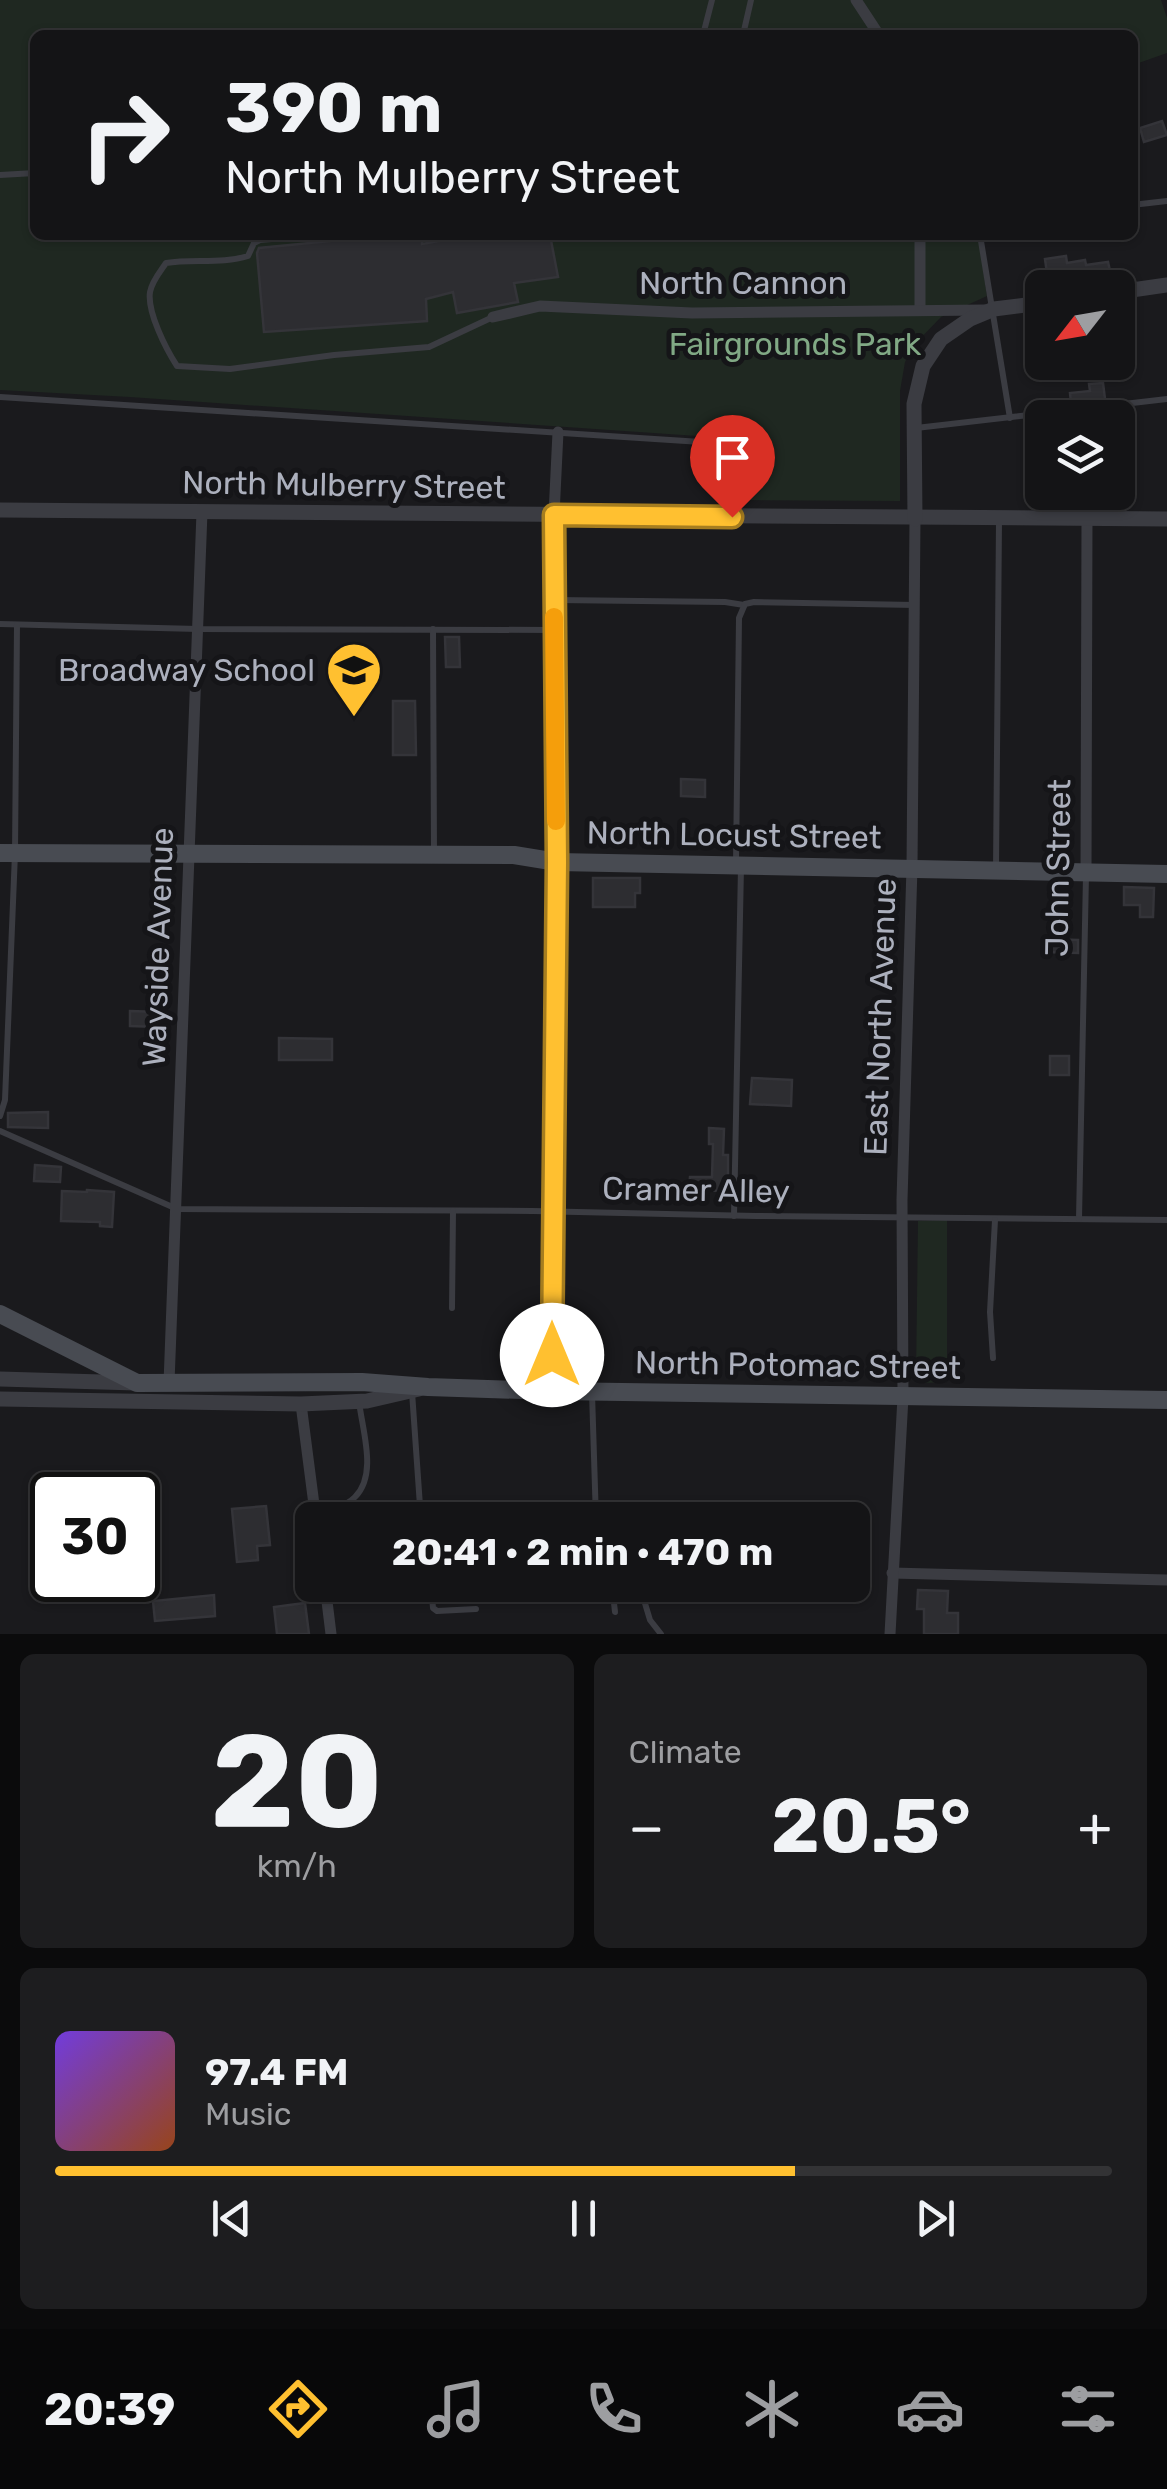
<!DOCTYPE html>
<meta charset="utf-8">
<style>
:root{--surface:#141416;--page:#1d1d1f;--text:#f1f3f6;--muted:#9d9ea1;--line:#333335;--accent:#ffc030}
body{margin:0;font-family:Rubik,sans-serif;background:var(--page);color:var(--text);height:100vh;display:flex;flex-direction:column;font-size:38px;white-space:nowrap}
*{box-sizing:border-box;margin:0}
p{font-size:32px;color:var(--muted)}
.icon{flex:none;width:55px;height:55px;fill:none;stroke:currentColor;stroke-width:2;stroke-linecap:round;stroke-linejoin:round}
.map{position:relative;height:1634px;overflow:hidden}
.sheet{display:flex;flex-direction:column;gap:20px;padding:20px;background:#0b0b0c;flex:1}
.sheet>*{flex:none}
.hud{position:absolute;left:30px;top:30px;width:1108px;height:210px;border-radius:15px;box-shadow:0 2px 8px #0004,0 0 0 2px var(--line);background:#141416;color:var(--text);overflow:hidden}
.needle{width:65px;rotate:239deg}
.fabs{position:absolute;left:1025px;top:270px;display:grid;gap:20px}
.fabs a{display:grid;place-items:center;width:110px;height:110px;border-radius:15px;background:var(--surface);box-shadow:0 2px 8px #0004,0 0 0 2px var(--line);font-size:50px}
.speed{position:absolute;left:30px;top:1472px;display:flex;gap:20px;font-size:50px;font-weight:700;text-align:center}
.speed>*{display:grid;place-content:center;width:130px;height:130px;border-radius:50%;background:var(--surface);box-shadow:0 2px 8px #0004,0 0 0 2px var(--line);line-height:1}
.speed .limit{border:5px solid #111;border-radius:15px;background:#fff;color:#111}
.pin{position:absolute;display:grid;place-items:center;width:85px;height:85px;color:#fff;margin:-102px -42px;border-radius:50% 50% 50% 0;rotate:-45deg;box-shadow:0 0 10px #0007}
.pin .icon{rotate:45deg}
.me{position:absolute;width:110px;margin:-55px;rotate:0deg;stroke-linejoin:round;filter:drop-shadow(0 0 8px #0008)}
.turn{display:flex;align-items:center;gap:35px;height:210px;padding:0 30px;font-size:45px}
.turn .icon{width:130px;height:130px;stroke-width:2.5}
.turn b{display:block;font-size:70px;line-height:85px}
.big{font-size:75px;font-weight:700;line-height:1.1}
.sheet .card{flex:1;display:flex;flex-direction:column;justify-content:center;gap:15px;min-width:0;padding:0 35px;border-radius:15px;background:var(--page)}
.sheet .dial{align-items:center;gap:0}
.dial b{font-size:130px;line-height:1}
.song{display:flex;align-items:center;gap:30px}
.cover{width:120px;height:120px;border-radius:15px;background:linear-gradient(135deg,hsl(260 70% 55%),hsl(20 70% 35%))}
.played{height:10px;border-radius:5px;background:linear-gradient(90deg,var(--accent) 70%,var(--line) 70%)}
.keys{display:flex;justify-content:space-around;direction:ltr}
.heat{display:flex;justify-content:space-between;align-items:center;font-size:55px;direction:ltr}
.sheet .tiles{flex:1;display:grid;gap:20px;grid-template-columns:1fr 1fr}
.card:last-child{grid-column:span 2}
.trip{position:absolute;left:295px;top:1502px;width:575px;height:100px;border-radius:15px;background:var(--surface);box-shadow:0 2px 8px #0004,0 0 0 2px var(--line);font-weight:700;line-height:100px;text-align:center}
.tabs{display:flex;height:160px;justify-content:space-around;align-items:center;background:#080809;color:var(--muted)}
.tabs .icon{width:70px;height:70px}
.tabs .on{color:var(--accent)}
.tabs b{font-size:45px;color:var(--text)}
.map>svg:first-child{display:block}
.green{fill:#1f2821}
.building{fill:#2d2d31;stroke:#343439;stroke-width:2.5}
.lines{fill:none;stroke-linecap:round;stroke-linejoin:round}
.service{stroke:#3b3c42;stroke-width:6}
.minor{stroke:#3b3c42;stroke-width:11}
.tertiary{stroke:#3b3c42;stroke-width:15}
.secondary{stroke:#484b52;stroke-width:18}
.route-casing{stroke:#a67d1f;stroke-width:25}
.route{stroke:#ffc030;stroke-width:18}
.slow{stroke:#f59e0b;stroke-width:18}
.labels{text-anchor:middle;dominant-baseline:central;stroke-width:10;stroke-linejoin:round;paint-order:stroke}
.street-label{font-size:32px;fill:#acb0bd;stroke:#151518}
.park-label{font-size:32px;fill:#81a985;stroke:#151518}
.poi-label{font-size:32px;fill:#acb0bd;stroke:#151518;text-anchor:end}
</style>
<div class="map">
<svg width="1167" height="1634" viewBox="0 0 1167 1634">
<rect width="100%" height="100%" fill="#1a1a1d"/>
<g class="green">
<polygon points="0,0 1161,0 1167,18 1167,53 1133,65 1132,35 35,35 35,235 978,235 987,296 941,317 914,345 905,362 900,391 900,501 740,500 741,439 130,397 0,390"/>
<polygon points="947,1220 947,1382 923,1383 916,1377 918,1221"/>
</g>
<g class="building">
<polygon points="1162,121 1167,135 1144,142 1140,128"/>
<polygon points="422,235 422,244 472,235 503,235 504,239 523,235 550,235 558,277 514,283 518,302 457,313 453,292 426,299 427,321 264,332 257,253 259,248 361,238"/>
<polygon points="1066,256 1067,263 1085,260 1086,265 1108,262 1112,280 1049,288 1045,259"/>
<polygon points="1042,318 1042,346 1030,347 1027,320"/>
<polygon points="1103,383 1105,399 1071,403 1070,393 1090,391 1089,384"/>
<polygon points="445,637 459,637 460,667 446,667"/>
<polygon points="393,701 415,701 416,755 393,755"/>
<polygon points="681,779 705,780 705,797 681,796"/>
<polygon points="593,878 640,878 640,893 635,893 635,907 593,907"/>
<polygon points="1124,887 1154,888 1153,917 1140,917 1140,905 1124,905"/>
<polygon points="1044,939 1078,940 1078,953 1044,952"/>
<polygon points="130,1011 159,1012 159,1027 130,1026"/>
<polygon points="279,1038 332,1039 332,1060 279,1060"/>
<rect x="1050" y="1056" width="19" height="19"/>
<polygon points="752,1078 792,1080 791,1106 750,1104"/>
<polygon points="48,1112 48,1128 8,1127 8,1113"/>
<polygon points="709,1128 724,1129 723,1155 728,1155 728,1191 689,1190 690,1177 712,1177 713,1144 709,1144"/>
<polygon points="35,1165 61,1167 60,1182 34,1181"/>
<polygon points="87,1190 114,1192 112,1227 100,1226 100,1222 61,1221 62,1191 87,1192"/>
<polygon points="266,1506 270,1545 257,1546 258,1560 237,1562 232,1509"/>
<polygon points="918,1590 948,1591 947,1613 958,1613 958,1634 924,1634 924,1609 917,1609"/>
<polygon points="214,1595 215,1616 155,1621 153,1601"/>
<polygon points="305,1603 309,1634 277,1634 274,1607"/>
</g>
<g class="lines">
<g class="service">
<polyline points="703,35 712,0"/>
<polyline points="743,35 751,0"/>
<polyline points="0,175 35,173"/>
<polyline points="1132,205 1167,201"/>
<path d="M321,235L260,240L254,243L248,256C223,264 193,259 166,263C160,272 152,281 150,292C147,312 166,349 177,366L230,369L334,355L429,347L493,317"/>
<polyline points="980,235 1010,418"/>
<polyline points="0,397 732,444 732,515"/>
<polyline points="916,428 1167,399"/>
<polyline points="556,600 725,602 744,605"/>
<polyline points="0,624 198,629 554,630"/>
<polyline points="433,629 434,854"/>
<polyline points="736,863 739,618 745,604 754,602 915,605"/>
<polyline points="996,869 999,521"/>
<polyline points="0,1116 5,1100 15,853 17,625"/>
<polyline points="0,1131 177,1209 533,1211 756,1216 1167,1220"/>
<polyline points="734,1216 741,867"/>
<polyline points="1079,1219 1086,875"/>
<polyline points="452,1308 453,1211"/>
<polyline points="993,1358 990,1312 995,1220"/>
<polyline points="412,1392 420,1506 425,1520"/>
<polyline points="592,1393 596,1520"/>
<path d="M317,1513C329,1510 345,1507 355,1497C378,1474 362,1430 359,1401"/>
<polyline points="431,1585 433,1608 437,1611 476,1609"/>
<polyline points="612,1585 615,1612"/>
<polyline points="656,1585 644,1600 650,1620 661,1634"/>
</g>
<g class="minor">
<polyline points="856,0 879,35"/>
<polyline points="920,235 920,310"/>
<polyline points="493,317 540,306 692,313 985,310"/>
<polyline points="1086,873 1087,518"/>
<polyline points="169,1383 202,512"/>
<polyline points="552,1391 557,862 554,515 558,432"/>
<polyline points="301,1404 316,1520"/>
<polyline points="892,1573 1167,1580"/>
<polyline points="325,1585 331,1634"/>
<polyline points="890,1634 903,1397 902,1200 912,867 915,519"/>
</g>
<g class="tertiary">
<polyline points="1118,292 1167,285"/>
<polyline points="0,510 1167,519"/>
<polyline points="915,519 914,404 923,366 941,339 970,319 994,309 1042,303"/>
<polyline points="0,1379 136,1383"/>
<polyline points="0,1399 301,1404 367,1401 419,1389"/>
</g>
<g class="secondary">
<polyline points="0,853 514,855 557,862 1167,874"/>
<polyline points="0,1314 137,1383 362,1382 428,1387 552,1391 1167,1400"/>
</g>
</g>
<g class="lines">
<g class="route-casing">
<polyline id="route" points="552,1355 557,862 554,515 732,517"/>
</g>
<use href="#route" class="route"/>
<polyline class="slow" points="554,617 556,821"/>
</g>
<defs>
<g id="school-pin" transform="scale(2.875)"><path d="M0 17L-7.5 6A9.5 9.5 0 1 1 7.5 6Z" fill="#ffc030" stroke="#151518"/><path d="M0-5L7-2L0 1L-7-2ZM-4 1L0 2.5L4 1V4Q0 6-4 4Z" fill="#111"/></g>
</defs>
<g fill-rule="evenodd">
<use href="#school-pin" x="354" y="670"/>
</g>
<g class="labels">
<g class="street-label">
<text x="743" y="283">North Cannon</text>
<text transform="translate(344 485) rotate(1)">North Mulberry Street</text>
<text transform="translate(734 835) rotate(1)">North Locust Street</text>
<text transform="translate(1058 868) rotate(-89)">John Street</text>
<text transform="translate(158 947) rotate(-88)">Wayside Avenue</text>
<text transform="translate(880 1017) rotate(-88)">East North Avenue</text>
<text transform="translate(696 1190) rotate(1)">Cramer Alley</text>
<text transform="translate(798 1365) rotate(1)">North Potomac Street</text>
</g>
<g class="park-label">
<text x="795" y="344">Fairgrounds Park</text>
</g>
<g class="poi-label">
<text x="315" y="670">Broadway School</text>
</g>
</g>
</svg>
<div class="fabs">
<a><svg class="needle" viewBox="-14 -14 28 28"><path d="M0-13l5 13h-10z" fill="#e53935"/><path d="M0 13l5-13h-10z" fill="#9d9ea1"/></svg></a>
<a><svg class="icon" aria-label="layers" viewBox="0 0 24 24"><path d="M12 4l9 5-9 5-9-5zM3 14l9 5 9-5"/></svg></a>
</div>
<div class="speed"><div class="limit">30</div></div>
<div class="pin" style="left:732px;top:517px;background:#d93025"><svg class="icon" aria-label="arrive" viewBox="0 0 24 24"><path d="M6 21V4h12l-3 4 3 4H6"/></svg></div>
<svg class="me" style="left:552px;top:1355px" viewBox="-20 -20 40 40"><circle r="19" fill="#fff"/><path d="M0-13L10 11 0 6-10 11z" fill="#ffc030"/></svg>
<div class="trip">20:41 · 2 min · 470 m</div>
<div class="hud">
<div class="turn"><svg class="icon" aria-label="right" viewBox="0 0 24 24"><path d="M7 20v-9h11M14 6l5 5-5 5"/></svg><div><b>390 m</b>North Mulberry Street</div></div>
</div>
</div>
<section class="sheet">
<div class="tiles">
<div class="card dial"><b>20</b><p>km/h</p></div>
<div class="card"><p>Climate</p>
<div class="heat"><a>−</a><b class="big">20.5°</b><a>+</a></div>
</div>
<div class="card">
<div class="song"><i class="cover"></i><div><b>97.4 FM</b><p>Music</p></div></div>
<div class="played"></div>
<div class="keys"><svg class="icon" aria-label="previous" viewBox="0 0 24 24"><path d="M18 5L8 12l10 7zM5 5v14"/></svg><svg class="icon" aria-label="pause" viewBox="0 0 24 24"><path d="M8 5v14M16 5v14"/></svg><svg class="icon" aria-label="next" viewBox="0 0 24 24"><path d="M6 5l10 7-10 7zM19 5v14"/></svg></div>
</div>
</div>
</section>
<nav class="tabs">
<b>20:39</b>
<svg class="icon on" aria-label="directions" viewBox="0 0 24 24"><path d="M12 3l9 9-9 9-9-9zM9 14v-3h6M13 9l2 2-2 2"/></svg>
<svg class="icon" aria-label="music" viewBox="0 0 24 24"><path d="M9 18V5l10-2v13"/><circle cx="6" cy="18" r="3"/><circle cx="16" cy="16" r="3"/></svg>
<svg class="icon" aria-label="phone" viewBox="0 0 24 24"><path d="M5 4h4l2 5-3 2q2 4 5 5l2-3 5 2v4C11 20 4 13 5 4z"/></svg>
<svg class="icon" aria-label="climate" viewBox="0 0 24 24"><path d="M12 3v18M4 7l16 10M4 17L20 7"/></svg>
<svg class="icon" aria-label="car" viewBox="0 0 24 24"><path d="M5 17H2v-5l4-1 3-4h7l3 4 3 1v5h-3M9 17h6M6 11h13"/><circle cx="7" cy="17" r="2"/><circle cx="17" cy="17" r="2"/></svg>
<svg class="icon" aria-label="filters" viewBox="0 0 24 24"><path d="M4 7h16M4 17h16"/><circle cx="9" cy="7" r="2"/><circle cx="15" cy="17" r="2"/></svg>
</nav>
